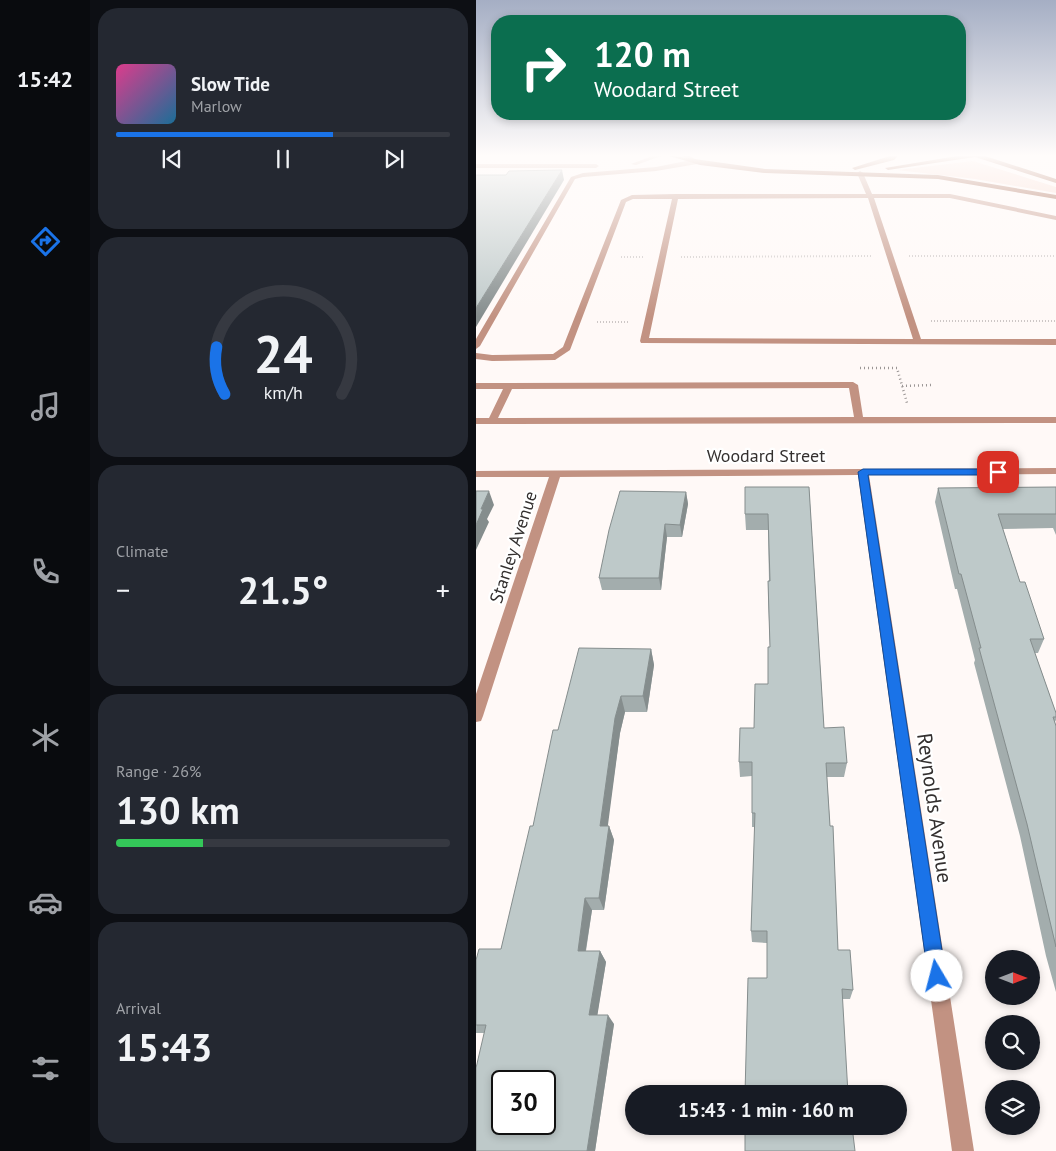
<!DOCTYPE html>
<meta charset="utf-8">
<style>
:root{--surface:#171b24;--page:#242831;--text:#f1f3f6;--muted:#9ea1a6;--line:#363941;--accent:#1a73e8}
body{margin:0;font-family:"PT Sans",sans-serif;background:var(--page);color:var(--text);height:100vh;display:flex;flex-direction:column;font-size:19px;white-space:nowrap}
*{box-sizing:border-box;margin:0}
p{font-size:16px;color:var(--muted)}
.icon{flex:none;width:28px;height:28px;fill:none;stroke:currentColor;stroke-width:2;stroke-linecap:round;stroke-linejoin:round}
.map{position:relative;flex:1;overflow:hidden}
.panel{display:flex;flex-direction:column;gap:8px;padding:8px;background:#0d0f14;width:386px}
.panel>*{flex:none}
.banner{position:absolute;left:15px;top:15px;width:475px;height:105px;border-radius:20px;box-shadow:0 2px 8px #0003;background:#0b6e4f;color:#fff;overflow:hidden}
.needle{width:32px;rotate:90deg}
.fabs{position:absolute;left:509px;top:950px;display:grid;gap:10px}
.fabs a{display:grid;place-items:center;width:55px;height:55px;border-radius:50%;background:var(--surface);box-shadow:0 2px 8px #0003;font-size:25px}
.speed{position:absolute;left:15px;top:1070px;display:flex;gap:10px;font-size:25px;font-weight:700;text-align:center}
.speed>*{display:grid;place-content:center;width:65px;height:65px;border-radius:50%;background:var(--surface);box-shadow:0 2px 8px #0003;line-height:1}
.speed .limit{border:2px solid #111;border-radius:8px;background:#fff;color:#111}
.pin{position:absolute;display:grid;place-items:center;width:42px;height:42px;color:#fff;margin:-21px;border-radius:10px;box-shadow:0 2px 8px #0006}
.me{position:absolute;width:55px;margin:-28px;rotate:352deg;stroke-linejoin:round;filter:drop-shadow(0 0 4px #0008)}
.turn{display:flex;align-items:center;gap:18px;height:105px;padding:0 20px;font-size:22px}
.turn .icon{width:65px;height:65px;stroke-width:2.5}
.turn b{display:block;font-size:35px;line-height:42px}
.big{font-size:38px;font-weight:700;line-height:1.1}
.panel .card{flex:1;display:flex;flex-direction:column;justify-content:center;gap:8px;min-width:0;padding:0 18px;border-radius:20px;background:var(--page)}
.panel .dial{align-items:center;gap:0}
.dial svg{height:130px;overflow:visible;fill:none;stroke:var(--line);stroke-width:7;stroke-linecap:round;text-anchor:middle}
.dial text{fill:var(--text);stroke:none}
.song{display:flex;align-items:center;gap:15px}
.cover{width:60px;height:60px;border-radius:8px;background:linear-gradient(135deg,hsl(330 70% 55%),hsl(200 70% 35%))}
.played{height:5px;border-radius:2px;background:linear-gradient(90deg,var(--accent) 65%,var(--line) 65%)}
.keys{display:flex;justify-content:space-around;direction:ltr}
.heat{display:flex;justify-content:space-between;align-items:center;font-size:28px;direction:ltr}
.charge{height:8px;border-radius:4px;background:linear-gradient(90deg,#34c759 26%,var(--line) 0)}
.trip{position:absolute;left:149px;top:1085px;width:282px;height:50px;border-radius:25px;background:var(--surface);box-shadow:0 2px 8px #0003;font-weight:700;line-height:50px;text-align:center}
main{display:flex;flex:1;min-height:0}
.dock{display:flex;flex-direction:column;width:90px;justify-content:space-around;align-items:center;background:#090b0e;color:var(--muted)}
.dock .icon{width:35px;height:35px}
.dock .on{color:var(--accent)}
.dock b{font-size:22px;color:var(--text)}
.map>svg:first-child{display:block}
.green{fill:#f7d2c5}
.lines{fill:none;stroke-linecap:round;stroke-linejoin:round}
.path-far1{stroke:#9b9695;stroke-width:2;stroke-dasharray:0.5 2.5;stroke-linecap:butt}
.path{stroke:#9b9695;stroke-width:2.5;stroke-dasharray:1 3;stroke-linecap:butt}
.lane{fill:#c29282;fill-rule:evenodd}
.street{fill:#c29282;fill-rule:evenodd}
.secondary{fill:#a25f47;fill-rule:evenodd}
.primary{fill:#8a391a;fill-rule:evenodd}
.wall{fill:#a3adad}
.shaded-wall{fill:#858d8d}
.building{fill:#bec9c9;stroke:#858d8d;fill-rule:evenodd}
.route{fill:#1a73e8;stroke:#114b97}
.labels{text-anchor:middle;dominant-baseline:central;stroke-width:4.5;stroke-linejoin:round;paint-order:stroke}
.street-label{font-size:18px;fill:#34302f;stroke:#fff}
.near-street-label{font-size:21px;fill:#34302f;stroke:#fff}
</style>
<main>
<nav class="dock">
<b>15:42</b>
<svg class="icon on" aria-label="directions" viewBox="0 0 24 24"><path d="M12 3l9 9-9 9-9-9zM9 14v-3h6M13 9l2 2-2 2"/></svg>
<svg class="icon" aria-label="music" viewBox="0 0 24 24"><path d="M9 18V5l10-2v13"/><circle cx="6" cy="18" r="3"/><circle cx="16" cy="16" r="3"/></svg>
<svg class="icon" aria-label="phone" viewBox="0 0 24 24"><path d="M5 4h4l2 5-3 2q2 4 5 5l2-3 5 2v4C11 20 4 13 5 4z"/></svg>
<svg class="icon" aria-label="climate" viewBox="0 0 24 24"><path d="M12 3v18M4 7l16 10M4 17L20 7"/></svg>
<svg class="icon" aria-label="car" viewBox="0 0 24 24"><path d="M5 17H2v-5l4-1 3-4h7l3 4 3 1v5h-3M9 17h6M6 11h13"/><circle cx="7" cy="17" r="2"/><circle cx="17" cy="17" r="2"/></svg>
<svg class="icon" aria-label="filters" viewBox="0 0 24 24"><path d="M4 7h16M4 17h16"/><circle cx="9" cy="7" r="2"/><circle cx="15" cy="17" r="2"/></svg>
</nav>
<section class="panel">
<div class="card">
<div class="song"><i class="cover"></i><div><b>Slow Tide</b><p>Marlow</p></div></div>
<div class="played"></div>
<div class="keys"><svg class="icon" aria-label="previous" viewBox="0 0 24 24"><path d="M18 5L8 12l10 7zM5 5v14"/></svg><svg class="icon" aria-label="pause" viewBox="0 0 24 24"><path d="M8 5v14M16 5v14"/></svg><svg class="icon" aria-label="next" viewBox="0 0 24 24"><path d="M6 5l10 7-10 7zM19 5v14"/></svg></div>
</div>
<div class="card dial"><svg viewBox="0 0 100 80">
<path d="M14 69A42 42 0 1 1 86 69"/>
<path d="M14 69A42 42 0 0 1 9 40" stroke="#1a73e8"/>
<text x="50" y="56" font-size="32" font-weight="700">24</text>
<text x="50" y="72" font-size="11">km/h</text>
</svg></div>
<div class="card"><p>Climate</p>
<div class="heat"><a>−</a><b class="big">21.5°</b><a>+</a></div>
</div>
<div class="card"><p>Range · 26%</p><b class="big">130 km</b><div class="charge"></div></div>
<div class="card"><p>Arrival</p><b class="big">15:43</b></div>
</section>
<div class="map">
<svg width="580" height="1151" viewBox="0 0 580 1151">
<rect width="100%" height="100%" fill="#fff9f7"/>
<polygon class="green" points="497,161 580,187 580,193 499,179 421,170"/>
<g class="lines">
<g class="path-far1">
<polyline points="433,256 580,256"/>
<polyline points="145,257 169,257"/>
<polyline points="205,257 397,256"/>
<polyline points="455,321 580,321"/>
<polyline points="121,322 154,322"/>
</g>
<g class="path">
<polyline points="384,368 421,368 431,403"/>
<polyline points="426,386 455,385"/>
</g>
<g class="lane">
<polygon points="179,155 188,155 160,165 155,164"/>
<polygon points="210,161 227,163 180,171 107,177 99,179 4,346 0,349 0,339 95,177 107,173 180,167"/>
<polygon points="0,164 120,164 123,166 120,168 0,168"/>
<path d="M384,171L387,173L396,194H474L580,216V220L474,198H398L445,339H580V345L165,343L164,341L196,199H157L150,202L94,350L79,360L16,361L0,359V353L16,355L77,354L87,347L145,200L156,195L200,194H390L381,173ZM392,198L437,339L173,338L202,199Z"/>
<path d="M377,382L382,385L387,417H580V423L0,424V418H13L27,389H0V383ZM373,388L378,417L22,418L36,389Z"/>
</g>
<polygon class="street" points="580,468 580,474 393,475 498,1151 476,1151 382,475 84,477 7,716 5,721 0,722 0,694 73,477 0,477 0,471"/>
<polygon class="secondary" points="204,155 211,155 227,163 222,164"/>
<g class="primary">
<polygon points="190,155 289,169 462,175 580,195 580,199 462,179 289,173 224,165"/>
<polygon points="417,155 423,155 418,160 379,170 376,168"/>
<polygon points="487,155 506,155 580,179 580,183 499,157 412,170 409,168"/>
</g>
</g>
<g class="wall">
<polygon points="333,487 348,728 371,763 368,777 351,777 362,950 377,990 374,999 367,999 291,978 291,943 276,942 275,931 279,827 276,827 276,776 264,777 263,762 278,728 292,684 294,647 292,597 292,581 293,581 292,530 270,530 269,514"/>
<polygon points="580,487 580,535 577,528 527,529 544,582 568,639 562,653 559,653 580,713 580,720 579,722 580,726 580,992 570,956 544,836 498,663 499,660 481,589 479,589 459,502 462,488"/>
<polygon points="210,492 212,504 206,537 191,537 185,590 126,590 123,578"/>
<polygon points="175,649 178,665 171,712 149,712 144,733 131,826 133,826 138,840 128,910 116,910 110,951 124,951 130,962 121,1015 138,1024 119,1151 0,1151 8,1033 0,1033 0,960 25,949 82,730"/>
</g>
<g class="shaded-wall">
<polygon points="86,170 88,180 0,327 0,308"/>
<polygon points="13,491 18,505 11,519 13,522 0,550 0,525 5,509"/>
<polygon points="210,492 212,504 206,537 204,525"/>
<polygon points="189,524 191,537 185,590 183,578"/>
<polygon points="175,649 178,665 171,712 167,696"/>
<polygon points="145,696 149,712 144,733 130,840 124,826 139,718"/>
<polygon points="133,826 138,840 128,910 123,898"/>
<polygon points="109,898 116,910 108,961 102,951"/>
<polygon points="124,951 130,962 120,1024 113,1015"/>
<polygon points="132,1015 138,1024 119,1151 111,1151"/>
</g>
<g class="building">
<polygon points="86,170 0,308 0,175 30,175 33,171"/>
<polygon points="269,487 333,487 348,728 368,727 371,763 350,763 354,826 357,826 362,950 374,950 377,990 366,989 372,1094 269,1094 272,978 291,978 291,931 275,931 279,813 276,813 276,762 263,762 264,728 278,728 279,684 292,684 292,647 294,647 292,581 294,581 292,514 269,514"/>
<polygon points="580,487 580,514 522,514 544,582 549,582 568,639 554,639 580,713 580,717 577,717 580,726 580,947 551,824 503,648 505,648 485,574 483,574 462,488"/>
<polygon points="0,491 13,491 5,509 7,509 0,525"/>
<polygon points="144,491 210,492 204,525 189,524 183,578 123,578 133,530"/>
<path d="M103,648L175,649L167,696H145L139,718L124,826H133L123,898H109L102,951H124L113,1015H132L111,1151H0V1068L10,1025H0V960L3,949H25L54,826H57L77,730H82ZM26,1081H69V1124H26Z"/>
<polygon points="269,1126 376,1126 379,1151 269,1151"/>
</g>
<linearGradient id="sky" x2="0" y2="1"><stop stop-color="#a5aec4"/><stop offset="0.49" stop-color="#fffcfb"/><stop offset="1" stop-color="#fffcfb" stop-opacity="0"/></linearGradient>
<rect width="580" height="317" fill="url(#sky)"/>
<polygon class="route" points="387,469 522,469 527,472 522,475 392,475 470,976 467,983 461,985 455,983 452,976 382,472"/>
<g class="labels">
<g class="street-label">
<text x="290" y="455">Woodard Street</text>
<text transform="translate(37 547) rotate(-72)">Stanley Avenue</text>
</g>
<g class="near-street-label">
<text transform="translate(459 808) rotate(82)">Reynolds Avenue</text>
</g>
</g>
</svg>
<div class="fabs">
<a><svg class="needle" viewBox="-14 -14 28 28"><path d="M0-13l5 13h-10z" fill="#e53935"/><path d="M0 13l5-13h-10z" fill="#9ea1a6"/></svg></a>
<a><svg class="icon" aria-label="search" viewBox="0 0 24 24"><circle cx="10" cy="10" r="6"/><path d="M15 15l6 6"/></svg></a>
<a><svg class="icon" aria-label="layers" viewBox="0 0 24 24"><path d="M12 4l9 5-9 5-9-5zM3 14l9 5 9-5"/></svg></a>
</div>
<div class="speed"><div class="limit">30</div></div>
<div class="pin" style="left:522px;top:472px;background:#d93025"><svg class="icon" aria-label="arrive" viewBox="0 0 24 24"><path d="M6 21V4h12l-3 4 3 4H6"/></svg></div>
<svg class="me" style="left:461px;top:976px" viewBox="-20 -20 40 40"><circle r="19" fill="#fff"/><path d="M0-13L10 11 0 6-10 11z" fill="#1a73e8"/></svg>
<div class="trip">15:43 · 1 min · 160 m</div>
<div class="banner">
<div class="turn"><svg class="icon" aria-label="right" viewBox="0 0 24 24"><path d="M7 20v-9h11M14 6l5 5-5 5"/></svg><div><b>120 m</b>Woodard Street</div></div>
</div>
</div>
</main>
